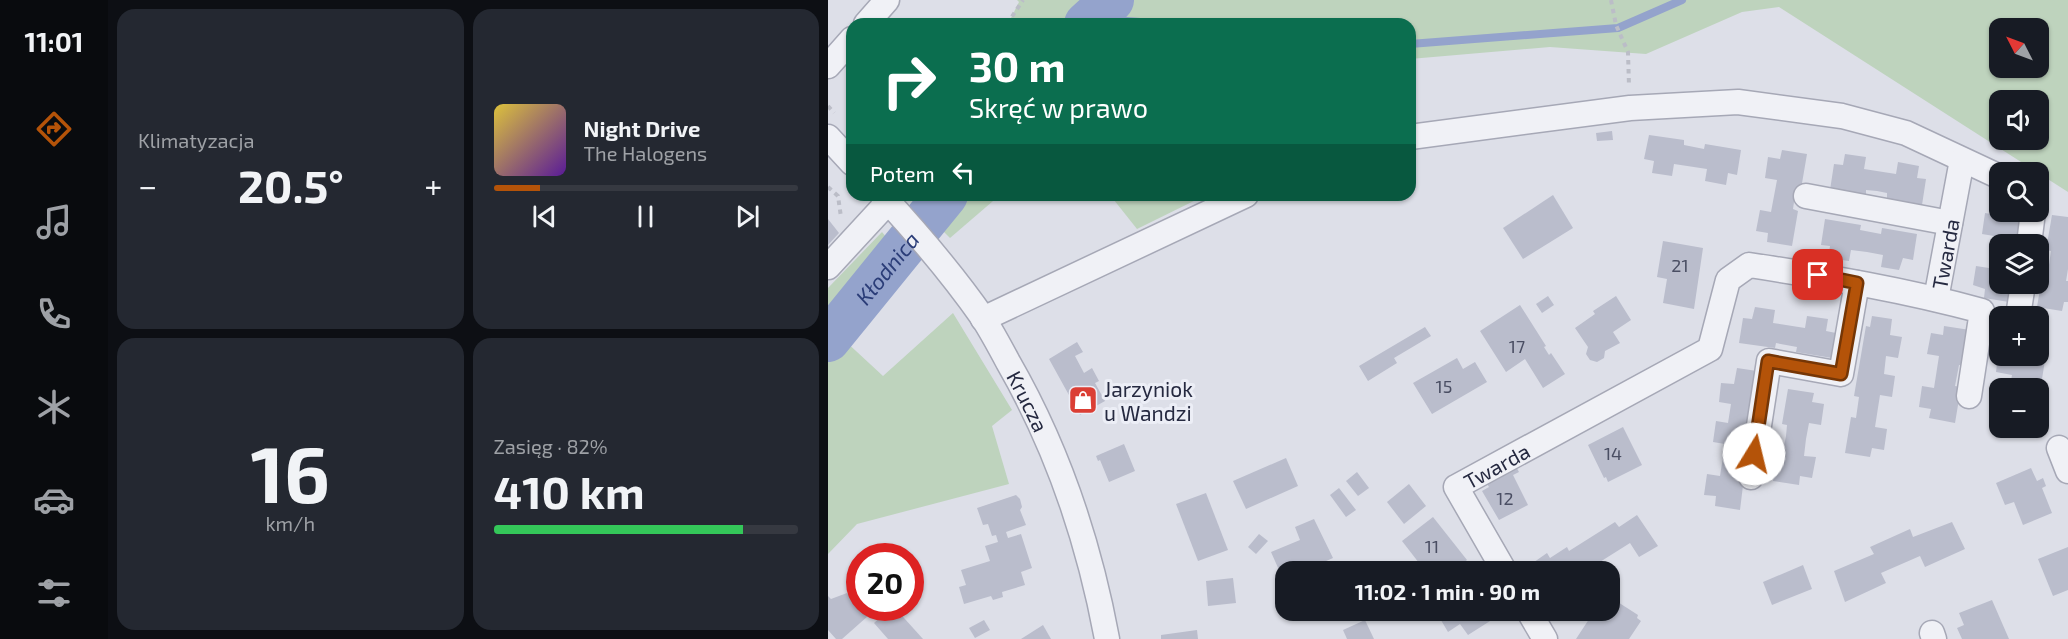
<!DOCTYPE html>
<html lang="pl">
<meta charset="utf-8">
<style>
:root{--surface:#171b24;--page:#242831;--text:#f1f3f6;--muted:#9ea1a6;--line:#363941;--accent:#b45309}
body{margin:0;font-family:"Exo 2",sans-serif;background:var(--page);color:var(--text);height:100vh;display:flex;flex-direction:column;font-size:22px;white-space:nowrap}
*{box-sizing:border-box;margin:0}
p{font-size:20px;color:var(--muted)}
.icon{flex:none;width:33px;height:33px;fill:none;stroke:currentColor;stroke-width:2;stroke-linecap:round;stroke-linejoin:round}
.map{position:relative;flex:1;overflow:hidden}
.side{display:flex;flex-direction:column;gap:9px;padding:9px;background:#0d0f14;width:720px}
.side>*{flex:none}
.guide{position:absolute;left:18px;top:18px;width:570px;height:183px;border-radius:18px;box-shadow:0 2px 4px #0004;background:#0b6e4f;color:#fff;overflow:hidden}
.needle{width:39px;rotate:312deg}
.controls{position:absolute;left:1161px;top:18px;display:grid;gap:12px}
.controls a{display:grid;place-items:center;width:60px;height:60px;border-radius:12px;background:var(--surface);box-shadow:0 2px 4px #0004;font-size:30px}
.speed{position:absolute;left:18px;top:543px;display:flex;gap:12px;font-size:30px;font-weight:700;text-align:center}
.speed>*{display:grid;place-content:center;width:78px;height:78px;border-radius:50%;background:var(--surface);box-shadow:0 2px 4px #0004;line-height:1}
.speed .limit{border:9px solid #d22;background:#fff;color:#111}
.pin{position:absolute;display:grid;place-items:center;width:51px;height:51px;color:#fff;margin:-26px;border-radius:12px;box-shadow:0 3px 9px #0006}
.me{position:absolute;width:66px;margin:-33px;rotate:9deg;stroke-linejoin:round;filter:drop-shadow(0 0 4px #0008)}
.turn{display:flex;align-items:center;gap:21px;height:126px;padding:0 24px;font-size:27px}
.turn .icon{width:78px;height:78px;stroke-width:2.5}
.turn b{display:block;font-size:42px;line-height:51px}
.then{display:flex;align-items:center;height:57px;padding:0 24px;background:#0003;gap:12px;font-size:22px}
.big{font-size:45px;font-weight:700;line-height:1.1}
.side .tile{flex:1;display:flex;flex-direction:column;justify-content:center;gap:9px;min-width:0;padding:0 21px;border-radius:18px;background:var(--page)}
.side .dial{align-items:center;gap:0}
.dial b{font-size:78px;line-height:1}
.song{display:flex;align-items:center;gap:18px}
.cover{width:72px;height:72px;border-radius:9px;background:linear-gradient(135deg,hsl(50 70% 55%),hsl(270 70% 35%))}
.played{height:6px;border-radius:3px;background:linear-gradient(90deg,var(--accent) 15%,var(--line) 15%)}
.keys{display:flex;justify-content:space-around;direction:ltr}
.heat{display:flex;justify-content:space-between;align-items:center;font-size:33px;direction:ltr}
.charge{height:9px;border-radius:4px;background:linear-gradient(90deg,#34c759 82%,var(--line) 0)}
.side .tiles{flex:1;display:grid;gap:9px;grid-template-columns:repeat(2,1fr)}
.trip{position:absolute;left:447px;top:561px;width:345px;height:60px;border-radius:18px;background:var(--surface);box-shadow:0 2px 4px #0004;font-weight:700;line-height:60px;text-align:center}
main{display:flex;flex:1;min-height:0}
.menu{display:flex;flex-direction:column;width:108px;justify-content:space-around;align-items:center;background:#090b0e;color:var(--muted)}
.menu .icon{width:42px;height:42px}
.menu .current{color:var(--accent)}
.menu b{font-size:27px;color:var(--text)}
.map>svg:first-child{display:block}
.green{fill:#bed3bd;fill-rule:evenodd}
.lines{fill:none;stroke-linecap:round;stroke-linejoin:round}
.stream{stroke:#94a3cc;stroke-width:8}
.river{stroke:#94a3cc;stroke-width:44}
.building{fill:#babdcc}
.minor-casing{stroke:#a6a8b6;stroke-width:27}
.path{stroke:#bbbdc7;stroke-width:4;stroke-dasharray:4.5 4.5;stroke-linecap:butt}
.minor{stroke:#f0f1f6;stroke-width:24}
.route-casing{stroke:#753606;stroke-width:15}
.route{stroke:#b45309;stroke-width:10}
.labels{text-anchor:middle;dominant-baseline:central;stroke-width:6;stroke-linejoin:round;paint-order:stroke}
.number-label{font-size:18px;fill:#4a4e63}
.street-label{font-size:21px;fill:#252940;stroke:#eceef6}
.poi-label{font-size:21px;fill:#252940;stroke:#eceef6;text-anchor:start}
.water-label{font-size:22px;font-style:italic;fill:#2b3d78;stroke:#eceef6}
</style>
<main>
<nav class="menu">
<b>11:01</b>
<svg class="icon current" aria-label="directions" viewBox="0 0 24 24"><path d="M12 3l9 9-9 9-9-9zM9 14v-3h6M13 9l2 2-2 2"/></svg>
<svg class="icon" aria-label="music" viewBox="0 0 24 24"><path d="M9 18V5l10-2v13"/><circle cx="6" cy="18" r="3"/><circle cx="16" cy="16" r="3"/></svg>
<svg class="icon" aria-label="phone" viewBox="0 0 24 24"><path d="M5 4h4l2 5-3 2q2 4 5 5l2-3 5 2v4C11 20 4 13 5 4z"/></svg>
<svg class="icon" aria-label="climate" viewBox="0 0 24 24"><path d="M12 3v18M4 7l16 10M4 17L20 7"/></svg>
<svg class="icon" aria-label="car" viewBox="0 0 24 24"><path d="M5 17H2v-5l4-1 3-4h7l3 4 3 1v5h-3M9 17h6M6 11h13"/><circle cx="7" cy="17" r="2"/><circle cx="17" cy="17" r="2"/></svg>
<svg class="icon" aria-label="filters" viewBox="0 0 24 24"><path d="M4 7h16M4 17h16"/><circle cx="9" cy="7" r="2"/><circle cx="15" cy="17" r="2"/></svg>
</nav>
<section class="side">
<div class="tiles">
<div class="tile"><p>Klimatyzacja</p>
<div class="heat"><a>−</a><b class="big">20.5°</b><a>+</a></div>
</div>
<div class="tile">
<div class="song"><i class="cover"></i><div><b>Night Drive</b><p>The Halogens</p></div></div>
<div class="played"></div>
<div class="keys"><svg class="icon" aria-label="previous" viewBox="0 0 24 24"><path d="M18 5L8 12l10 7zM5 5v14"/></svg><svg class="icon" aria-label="pause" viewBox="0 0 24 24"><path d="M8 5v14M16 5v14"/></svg><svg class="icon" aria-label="next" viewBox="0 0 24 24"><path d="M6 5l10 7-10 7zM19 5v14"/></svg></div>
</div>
<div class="tile dial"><b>16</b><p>km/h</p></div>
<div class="tile"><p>Zasięg · 82%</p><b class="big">410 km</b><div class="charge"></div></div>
</div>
</section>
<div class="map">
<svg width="1240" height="639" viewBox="0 0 1240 639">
<rect width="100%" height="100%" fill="#dddfe8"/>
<g class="green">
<path d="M189,0H1240V192L951,7L914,12L818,54L722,47L582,59V24H180L191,2ZM1172,28H1210V68H1172ZM1210,100V140H1172V100Z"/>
<polygon points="89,195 172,195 122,238 103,219"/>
<polygon points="282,195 378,195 309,229"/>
<polygon points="54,232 67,248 0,328 0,288"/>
<polygon points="125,313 184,410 164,426 181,484 29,524 0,554 0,358 15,339 55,376"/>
</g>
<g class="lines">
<g class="stream">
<polyline points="262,18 337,24"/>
<polyline points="582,44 790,28 854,0"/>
</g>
<g class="river">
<polyline points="258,24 284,0"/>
<path id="s1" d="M0,340L118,195"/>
</g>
</g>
<g class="building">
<polygon points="784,131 785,140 769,141 768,133"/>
<polygon points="821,135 856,140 856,145 876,149 877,144 913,150 909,175 900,173 898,185 877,181 879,169 846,164 844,176 824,173 826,161 816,159"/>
<polygon points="954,150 979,154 973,189 968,188 965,209 970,211 964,246 939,242 940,233 928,231 932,210 943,212 949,180 937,178 940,157 952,159"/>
<polygon points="1017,154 1038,157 1036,169 1068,174 1070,162 1091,166 1089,178 1098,179 1094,205 1059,199 1059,193 1049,191 1038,190 1038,195 1002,190 1006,164 1015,165"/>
<polygon points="725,195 745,228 695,259 675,228"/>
<polygon points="1170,212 1196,212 1190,244 1172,244 1172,284 1184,284 1181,302 1156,298 1157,289 1145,285 1148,266 1161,268 1166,236 1154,234 1157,213 1169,215"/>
<polygon points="1224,215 1240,217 1240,269 1238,281 1240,281 1240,302 1236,302 1234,311 1209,307 1215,271 1220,272 1223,251 1218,250"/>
<polygon points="0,219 11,233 0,245"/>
<polygon points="997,219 1033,225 1032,230 1053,234 1054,228 1089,234 1085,260 1075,258 1071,270 1053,267 1055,255 1039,252 1023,250 1021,261 1000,258 1002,246 993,245"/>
<polygon points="835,241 875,248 866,309 835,303 839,279 829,277"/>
<polygon points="720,296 726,305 714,313 708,304"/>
<polygon points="788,296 803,320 785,332 792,343 777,351 776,358 769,362 762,360 758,354 760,347 747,328 767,314 765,311"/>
<polygon points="692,305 718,346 716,347 721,355 723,353 737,374 715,388 697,359 678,372 652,331"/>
<polygon points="927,307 947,310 945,323 977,328 979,316 1000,319 998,331 1008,333 1004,358 968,352 969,347 948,343 947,348 911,343 915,318 924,319"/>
<polygon points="1044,316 1064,319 1062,335 1074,337 1070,358 1058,356 1056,374 1067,376 1064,397 1052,395 1047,427 1059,429 1056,450 1044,448 1042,457 1017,453 1023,417 1028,418 1031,397 1026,396 1038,326 1042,327"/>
<polygon points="1116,326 1142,330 1136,366 1131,365 1127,386 1133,387 1127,423 1101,418 1103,409 1091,407 1094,386 1106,388 1111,356 1099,354 1103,333 1115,335"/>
<polygon points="597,327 603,336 566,358 569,363 540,381 531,366"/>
<polygon points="249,342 255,352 247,356 256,373 264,368 271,381 267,383 277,401 252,415 221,359"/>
<polygon points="1210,353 1218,354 1214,379 1205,378 1203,388 1182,386 1184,375 1168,372 1170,356 1210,356"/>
<polygon points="629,358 635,369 647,362 659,382 604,414 585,383"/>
<polygon points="909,368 929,371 912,510 887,506 888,496 876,495 879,474 892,476 897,444 885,442 888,421 900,423 903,404 891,402 893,383 906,384"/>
<polygon points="960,389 986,393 984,402 996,404 993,425 981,423 978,439 976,456 988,457 984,478 972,476 971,485 945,481 951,445 956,446 958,436 959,425 954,424"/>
<polygon points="795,427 814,465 780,482 778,477 776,478 760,445"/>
<polygon points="296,444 307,471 281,482 272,460 270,461 268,456"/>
<polygon points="458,458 470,486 418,509 405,481"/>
<polygon points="684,459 691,472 685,475 700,505 671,520 654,491 661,487 654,476"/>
<polygon points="1203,468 1209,481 1215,478 1218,486 1214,488 1224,513 1195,525 1186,502 1177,505 1168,483"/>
<polygon points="529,472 541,488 530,496 518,481"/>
<polygon points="581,484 598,506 576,524 559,502"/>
<polygon points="511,488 528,510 518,517 502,495"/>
<polygon points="378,493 400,550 370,561 348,504"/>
<polygon points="188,495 192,499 194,507 192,510 198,525 178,532 180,538 193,534 204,568 193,572 197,585 174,592 175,597 165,600 163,596 136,604 131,587 138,585 133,570 162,561 157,546 170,542 168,535 164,536 160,524 155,525 149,508"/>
<polygon points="809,515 830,546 811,557 802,543 756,572 702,572 699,567 719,553 722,558 739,547 741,551 787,522 791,527"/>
<polygon points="605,517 639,560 625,572 598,572 574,541"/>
<polygon points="486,519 505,558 473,572 458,572 458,578 455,579 443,552 472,540 467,527"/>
<polygon points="1124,522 1137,549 1097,567 1092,556 1053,573 1058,583 1017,602 1006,571 1046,554 1042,547 1082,529 1085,537"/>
<polygon points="431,534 440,541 428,554 420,547"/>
<polygon points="1240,547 1240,590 1225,596 1210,559"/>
<polygon points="975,565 984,589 944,605 935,582"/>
<polygon points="405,578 408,603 380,606 378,581"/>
<polygon points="19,593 40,616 14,639 8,639 0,630 0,596 3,599"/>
<polygon points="782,597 810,615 809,618 813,621 801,639 748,639 767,610 782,610"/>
<polygon points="1164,600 1181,639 1134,639 1129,628 1136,625 1131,613"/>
<polygon points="63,608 67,608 95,639 60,639 46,623"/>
<polygon points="607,610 666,610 670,616 640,635 632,624 620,632"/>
<polygon points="156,620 162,630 147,638 141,628"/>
<polygon points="537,620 546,639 519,639 515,630"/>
<polygon points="215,625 223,639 193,639"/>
<polygon points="369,630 370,639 333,639 333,635"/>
</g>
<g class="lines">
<g class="minor-casing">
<g id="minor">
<polyline points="38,24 59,0"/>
<polyline points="0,66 24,39"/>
<polyline points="0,137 24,163"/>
<polyline points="582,137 802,108 910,102 1014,116 1078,133 1172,177"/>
<path id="s2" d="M54,195C90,234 125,275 155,318C164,332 172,347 180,362C229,447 261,542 279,639"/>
<polyline points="978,196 1122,223"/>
<polyline points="1201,244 1205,212"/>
<polyline points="0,267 60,202"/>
<path id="s3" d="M1108,299L1134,160"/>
<polyline points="1190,316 1195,284"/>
<polyline points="155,319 418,195"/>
<polyline points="1231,448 1240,471"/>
<polyline points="923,477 941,361 1013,374 1029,283"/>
<path id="s4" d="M677,572L628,487L882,349L900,280L921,265C1000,277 1077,290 1154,311L1141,396"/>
<polyline points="700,610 717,639"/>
<polyline points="1104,633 1106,639"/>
</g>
</g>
<g class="path">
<polyline points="783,0 788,25 800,52 801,86"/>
<polyline points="179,24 195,0"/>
<polyline points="0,106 6,113"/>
<polyline points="0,187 10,196 13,217"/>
</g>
<use href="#minor" class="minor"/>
</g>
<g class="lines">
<g class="route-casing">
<polyline id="route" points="926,454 940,361 1013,374 1029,283 990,275"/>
</g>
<use href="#route" class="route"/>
</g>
<defs>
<g id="shop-square" transform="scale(1.5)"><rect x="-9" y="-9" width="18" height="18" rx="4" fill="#db3e34" stroke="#eceef6"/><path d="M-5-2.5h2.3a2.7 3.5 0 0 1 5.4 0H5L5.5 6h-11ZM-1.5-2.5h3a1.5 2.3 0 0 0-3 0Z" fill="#fff"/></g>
</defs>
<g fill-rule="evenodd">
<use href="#shop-square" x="255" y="400"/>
</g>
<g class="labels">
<g class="number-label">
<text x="852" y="265">21</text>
<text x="689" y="346">17</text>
<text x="616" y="386">15</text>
<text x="785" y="453">14</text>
<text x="677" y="498">12</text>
<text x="604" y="546">11</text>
</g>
<g class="street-label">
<text stroke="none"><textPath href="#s3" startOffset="46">Twarda</textPath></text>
<text stroke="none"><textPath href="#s2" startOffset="254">Krucza</textPath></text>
<text stroke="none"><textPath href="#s4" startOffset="144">Twarda</textPath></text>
</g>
<g class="poi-label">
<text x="276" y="388">Jarzyniok<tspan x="276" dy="24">u Wandzi</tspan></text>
</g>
<g class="water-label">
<text stroke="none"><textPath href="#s1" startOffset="93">Kłodnica</textPath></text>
</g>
</g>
</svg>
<div class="controls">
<a><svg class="needle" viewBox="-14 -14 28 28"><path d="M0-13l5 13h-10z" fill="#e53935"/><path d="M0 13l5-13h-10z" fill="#9ea1a6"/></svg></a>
<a><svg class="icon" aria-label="sound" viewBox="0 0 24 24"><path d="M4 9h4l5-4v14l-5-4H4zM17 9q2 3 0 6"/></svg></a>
<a><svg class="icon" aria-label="search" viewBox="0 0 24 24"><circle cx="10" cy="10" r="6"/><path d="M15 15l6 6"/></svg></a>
<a><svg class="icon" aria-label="layers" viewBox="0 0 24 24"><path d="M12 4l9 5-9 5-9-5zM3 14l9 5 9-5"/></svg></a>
<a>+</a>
<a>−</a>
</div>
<div class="speed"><div class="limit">20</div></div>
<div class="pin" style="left:990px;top:275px;background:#d93025"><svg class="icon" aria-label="arrive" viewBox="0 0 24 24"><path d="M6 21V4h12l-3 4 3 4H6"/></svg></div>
<svg class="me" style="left:926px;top:454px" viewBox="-20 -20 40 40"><circle r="19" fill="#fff"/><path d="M0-13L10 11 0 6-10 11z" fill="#b45309"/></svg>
<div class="trip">11:02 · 1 min · 90 m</div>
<div class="guide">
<div class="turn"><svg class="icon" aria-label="right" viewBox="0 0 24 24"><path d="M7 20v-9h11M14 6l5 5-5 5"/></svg><div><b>30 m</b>Skręć w prawo</div></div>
<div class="then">Potem<svg class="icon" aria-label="left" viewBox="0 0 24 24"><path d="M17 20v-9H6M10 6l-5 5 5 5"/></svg></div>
</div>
</div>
</main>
